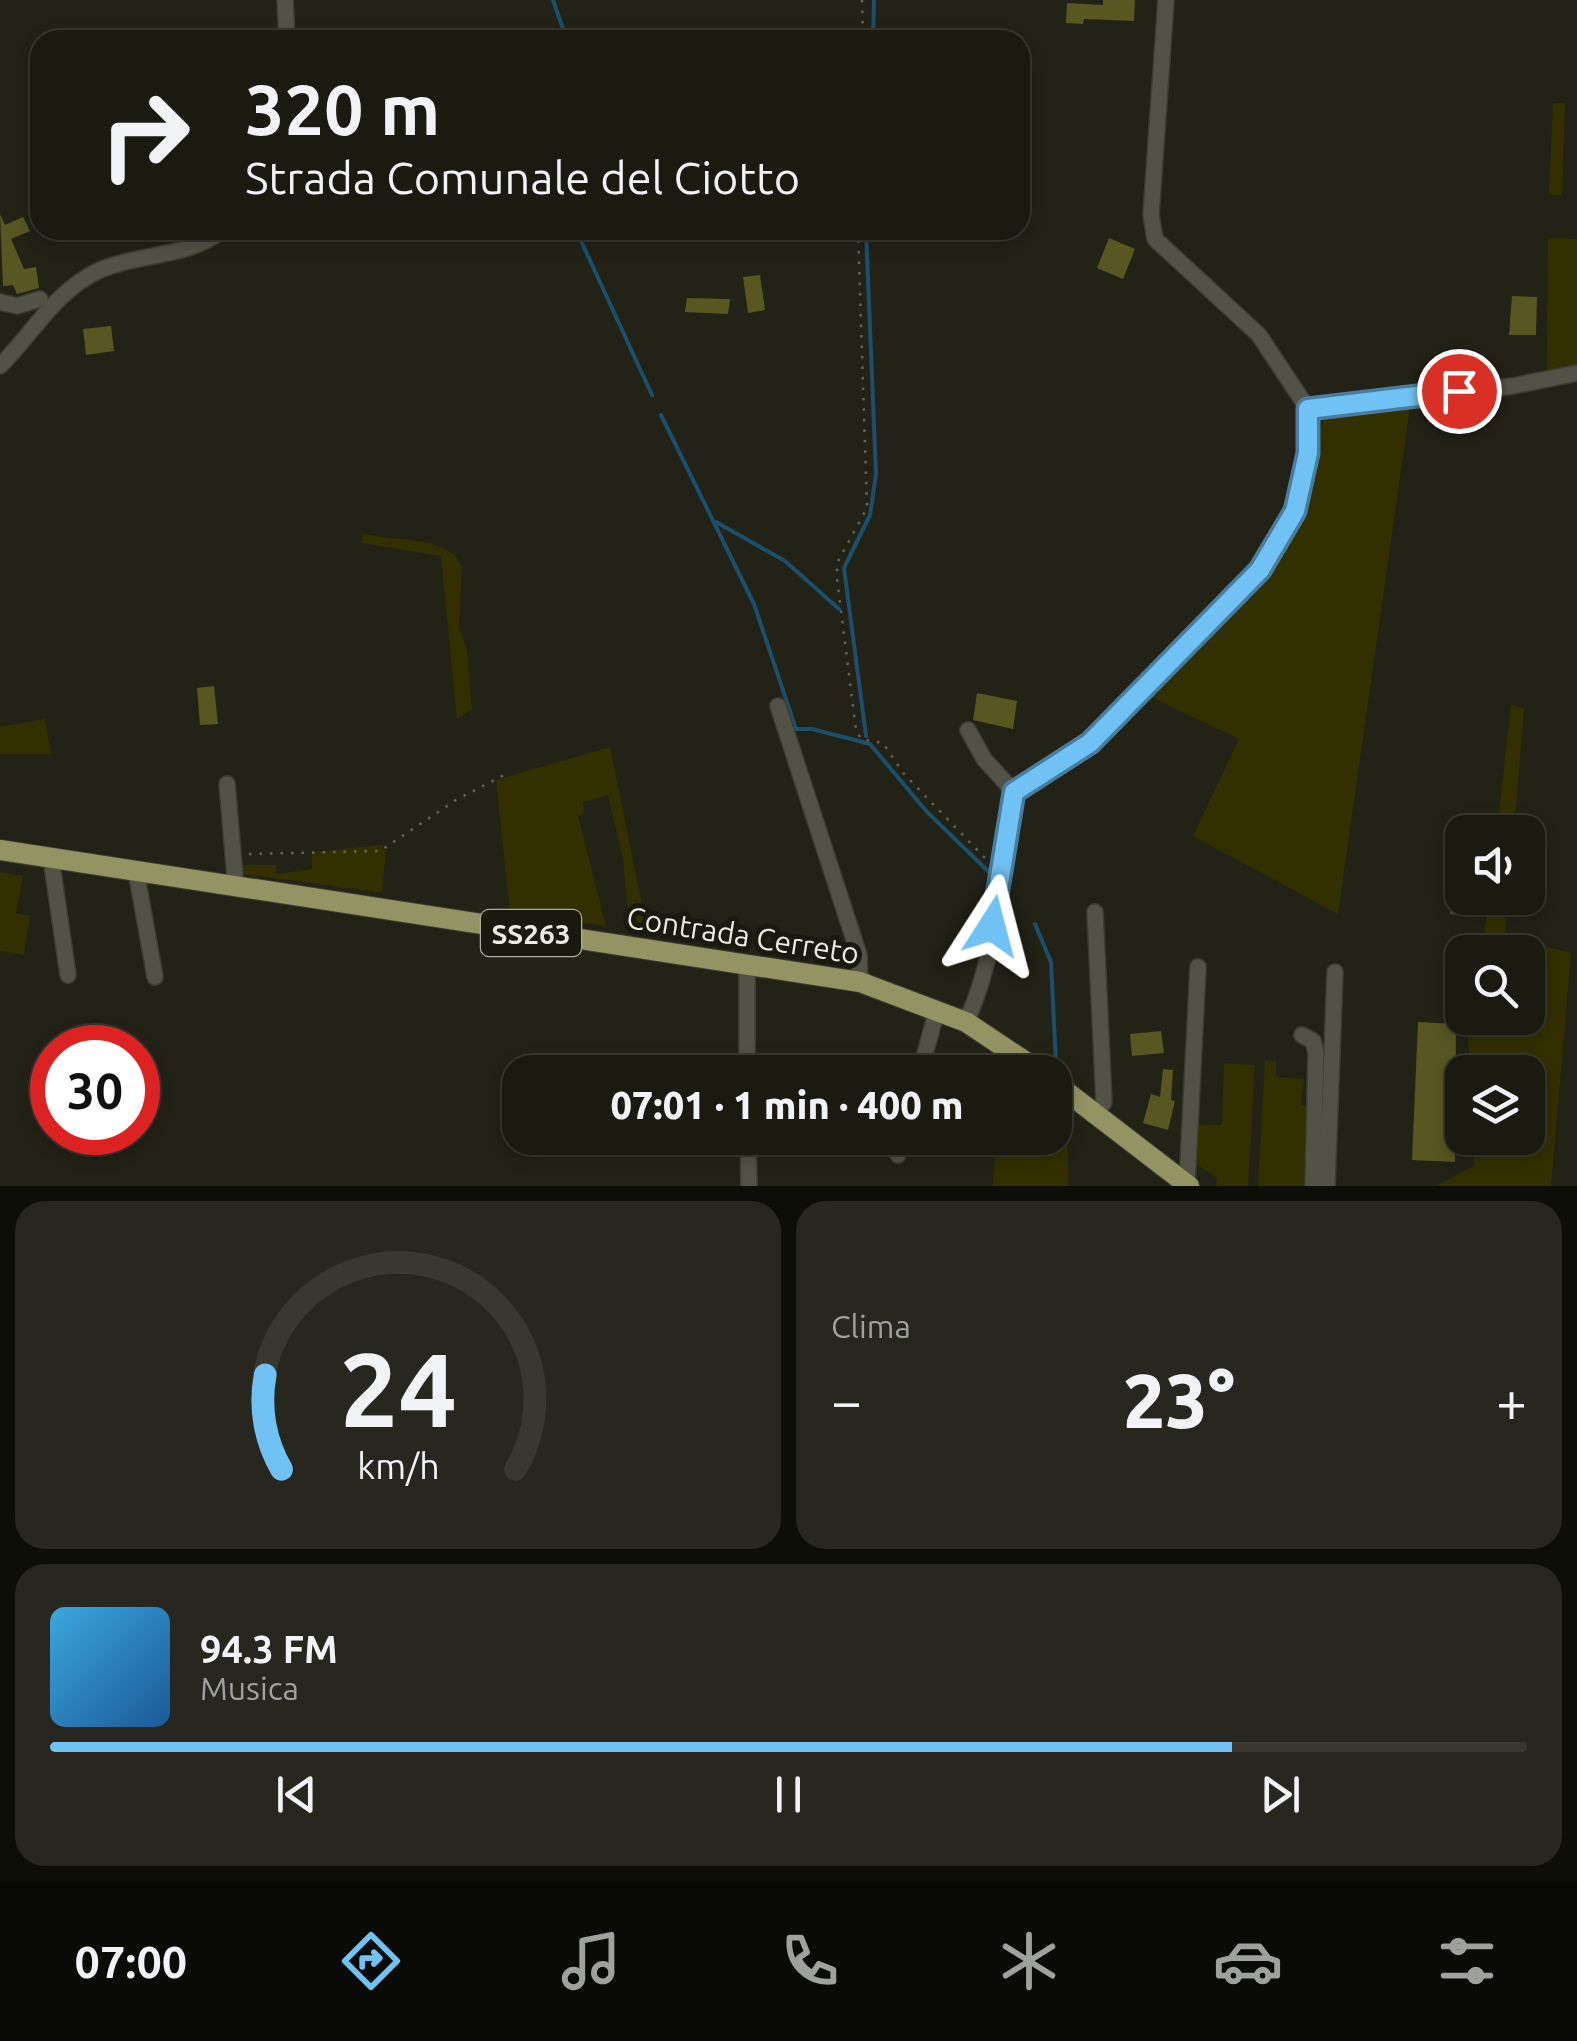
<!DOCTYPE html>
<html lang="it">
<meta charset="utf-8">
<style>
:root{--surface:#1a1a11;--page:#27271f;--text:#f1f3f6;--muted:#9fa19f;--line:#383831;--accent:#70c1f4}
body{margin:0;font-family:Ubuntu,sans-serif;background:var(--page);color:var(--text);height:100vh;display:flex;flex-direction:column;font-size:38px;white-space:nowrap}
*{box-sizing:border-box;margin:0}
p{font-size:32px;color:var(--muted)}
.icon{flex:none;width:55px;height:55px;fill:none;stroke:currentColor;stroke-width:2;stroke-linecap:round;stroke-linejoin:round}
.map{position:relative;height:1186px;overflow:hidden}
.side{display:flex;flex-direction:column;gap:15px;padding:15px;background:#0e0e09;flex:1}
.side>*{flex:none}
.banner{position:absolute;left:30px;top:30px;width:1000px;height:210px;border-radius:30px;box-shadow:0 5px 15px #0003,0 0 0 2px var(--line);background:#1a1a11;color:var(--text);overflow:hidden}
.controls{position:absolute;left:1445px;top:815px;display:grid;gap:20px}
.controls a{display:grid;place-items:center;width:100px;height:100px;border-radius:20px;background:var(--surface);box-shadow:0 5px 15px #0003,0 0 0 2px var(--line);font-size:50px}
.speed{position:absolute;left:30px;top:1025px;display:flex;gap:20px;font-size:50px;font-weight:700;text-align:center}
.speed>*{display:grid;place-content:center;width:130px;height:130px;border-radius:50%;background:var(--surface);box-shadow:0 5px 15px #0003,0 0 0 2px var(--line);line-height:1}
.speed .limit{border:15px solid #d22;background:#fff;color:#111}
.pin{position:absolute;display:grid;place-items:center;width:85px;height:85px;color:#fff;margin:-42px;border:5px solid #fff;border-radius:50%;box-shadow:0 2px 10px #0007}
.me{position:absolute;width:110px;margin:-55px;rotate:9deg;stroke-linejoin:round;filter:drop-shadow(0 0 8px #0008)}
.turn{display:flex;align-items:center;gap:35px;height:210px;padding:0 50px;font-size:45px}
.turn .icon{width:130px;height:130px;stroke-width:2.5}
.turn b{display:block;font-size:70px;line-height:85px}
.big{font-size:75px;font-weight:800;line-height:1.1}
.side .tile{flex:1;display:flex;flex-direction:column;justify-content:center;gap:15px;min-width:0;padding:0 35px;border-radius:30px;background:var(--page)}
.side .dial{align-items:center;gap:0}
.dial svg{height:260px;overflow:visible;fill:none;stroke:var(--line);stroke-width:7;stroke-linecap:round;text-anchor:middle}
.dial text{fill:var(--text);stroke:none}
.song{display:flex;align-items:center;gap:30px}
.cover{width:120px;height:120px;border-radius:15px;background:linear-gradient(135deg,hsl(200 70% 55%),hsl(210 70% 35%))}
.played{height:10px;border-radius:5px;background:linear-gradient(90deg,var(--accent) 80%,var(--line) 80%)}
.keys{display:flex;justify-content:space-around;direction:ltr}
.heat{display:flex;justify-content:space-between;align-items:center;font-size:55px;direction:ltr}
.side .tiles{flex:1;display:grid;gap:15px;grid-template-columns:1fr 1fr}
.tile:last-child{grid-column:span 2}
.trip{position:absolute;left:502px;top:1055px;width:570px;height:100px;border-radius:30px;background:var(--surface);box-shadow:0 5px 15px #0003,0 0 0 2px var(--line);font-weight:800;line-height:100px;text-align:center}
.dock{display:flex;height:160px;justify-content:space-around;align-items:center;background:#0a0a07;color:var(--muted)}
.dock .icon{width:70px;height:70px}
.dock .current{color:var(--accent)}
.dock b{font-size:45px;color:var(--text)}
.map>svg:first-child{display:block}
.green{fill:#323000}
.lines{fill:none;stroke-linecap:round;stroke-linejoin:round}
.stream{stroke:#1b4f6c;stroke-width:4}
.building{fill:#585621}
.minor-casing{stroke:#3d3d35;stroke-width:18}
.major-casing{stroke:#3d3d35;stroke-width:22}
.path{stroke:#64645a;stroke-width:2.5;stroke-dasharray:2.5 8;stroke-linecap:butt}
.minor{stroke:#525246;stroke-width:15}
.major{stroke:#949363;stroke-width:20}
.route-casing{stroke:#497d9f;stroke-width:25}
.route{stroke:#70c1f4;stroke-width:18}
.labels{text-anchor:middle;dominant-baseline:central;stroke-width:10;stroke-linejoin:round;paint-order:stroke}
.shield{fill:#19190e;stroke:#acaca4;stroke-width:2.5}
.shield-label{font-size:28px;font-weight:bold;fill:#ebebe4}
.street-label{font-size:30px;fill:#ebebe4;stroke:#19190e}
</style>
<div class="map">
<svg width="1577" height="1186" viewBox="0 0 1577 1186">
<rect width="100%" height="100%" fill="#222217"/>
<g class="green">
<polygon points="1553,103 1565,103 1562,195 1549,195"/>
<polygon points="1548,238 1577,239 1577,367 1547,374"/>
<polygon points="1411,400 1338,914 1193,836 1239,739 1145,694 1266,567 1324,419 1332,411"/>
<polygon points="363,534 431,543 454,554 462,566 459,626 467,650 472,709 457,719 441,556 361,543"/>
<polygon points="1511,704 1524,709 1514,832 1497,832"/>
<polygon points="45,719 51,754 0,754 0,727"/>
<polygon points="610,747 646,924 629,923 623,859 608,795 583,802 584,814 578,816 606,926 510,913 496,780"/>
<polygon points="382,845 386,852 382,893 236,873 237,865 276,865 277,874 312,869 312,852"/>
<polygon points="0,872 23,876 16,913 30,916 24,955 0,951"/>
<polygon points="1490,898 1508,898 1505,936 1571,953 1551,1186 1436,1186 1474,1166 1473,1138 1528,1138 1528,1072 1470,1072 1467,1018 1528,1018 1528,952 1481,952"/>
<polygon points="1265,1061 1276,1061 1276,1077 1304,1079 1301,1105 1310,1106 1308,1186 1258,1186"/>
<polygon points="1224,1063 1255,1065 1248,1186 1216,1186 1217,1178 1190,1160 1192,1124 1222,1125"/>
<polygon points="1055,1089 1067,1098 1068,1186 993,1186 996,1138 1055,1138"/>
</g>
<g class="lines">
<g class="stream">
<polyline points="553,0 567,40"/>
<polyline points="873,40 874,0"/>
<polyline points="576,230 652,395"/>
<polyline points="661,415 754,604 796,729 812,729 870,744 927,812 990,873"/>
<polyline points="716,522 785,561 839,609"/>
<polyline points="866,736 844,568 870,515 876,474 866,230"/>
<polyline points="1035,924 1051,962 1056,1065"/>
</g>
</g>
<g class="building">
<polygon points="1103,0 1135,0 1134,21 1084,19 1083,24 1066,23 1067,3 1103,5"/>
<polygon points="0,214 5,225 23,217 30,231 11,239 24,269 36,267 39,288 17,294 13,285 3,286"/>
<polygon points="1109,238 1135,249 1123,279 1097,268"/>
<polygon points="760,275 765,310 748,313 743,277"/>
<polygon points="1512,296 1537,297 1536,335 1509,335"/>
<polygon points="687,298 730,299 728,314 685,312"/>
<polygon points="111,326 114,351 86,355 83,329"/>
<polygon points="214,686 218,724 200,725 197,688"/>
<polygon points="977,693 1017,701 1013,729 973,720"/>
<polygon points="1456,875 1462,876 1462,898 1476,898 1473,917 1450,914"/>
<polygon points="1418,1022 1456,1024 1455,1162 1412,1160"/>
<polygon points="1161,1031 1164,1053 1132,1056 1130,1034"/>
<polygon points="1163,1069 1173,1070 1171,1100 1175,1101 1168,1130 1143,1123 1151,1094 1160,1097"/>
<polygon points="765,1138 820,1138 817,1154 765,1142"/>
</g>
<g class="lines">
<g class="minor-casing">
<g id="minor">
<polyline points="285,0 287,40"/>
<polyline points="0,302 17,306 40,299"/>
<path d="M0,366C33,333 56,290 100,270C142,252 185,259 223,230"/>
<polyline points="1308,409 1513,386 1577,373"/>
<polyline points="778,706 859,955 860,982"/>
<polyline points="968,730 984,759 1014,792"/>
<polyline points="227,784 236,888"/>
<polyline points="51,858 68,975"/>
<polyline points="136,871 155,977"/>
<polyline points="1095,912 1104,1102 1096,1114"/>
<polyline points="747,963 747,1072"/>
<path d="M966,1022C999,952 1000,868 1014,792L1090,743L1138,698L1260,570L1295,511L1308,453V409L1259,335L1155,239L1151,215L1166,0"/>
<polyline points="1302,1035 1313,1041 1316,1053 1313,1186"/>
<polyline points="920,1072 937,1010"/>
<polyline points="748,1138 749,1186"/>
<polyline points="898,1155 903,1138"/>
<polyline points="1187,1184 1198,967"/>
<polyline points="1327,1186 1335,972"/>
</g>
</g>
<g class="major-casing">
<g id="major">
<polyline points="0,850 860,982 966,1022 1041,1072"/>
<polyline points="1055,1083 1189,1186"/>
</g>
</g>
<g class="path">
<polyline points="862,0 863,40"/>
<polyline points="858,230 867,508 837,563 837,579 856,730 861,739 883,743 904,774 984,857 992,859"/>
<polyline points="249,854 380,851 456,800 508,773"/>
</g>
<use href="#minor" class="minor"/>
<use href="#major" class="major"/>
</g>
<g class="lines">
<g class="route-casing">
<polyline id="route" points="992,926 1014,792 1090,743 1260,570 1295,511 1308,453 1308,409 1459,391"/>
</g>
<use href="#route" class="route"/>
</g>
<g class="labels">
<rect class="shield" x="481" y="910" width="100" height="46" rx="8"/>
<g class="shield-label">
<text x="531" y="933">SS263</text>
</g>
<g class="street-label">
<text transform="translate(743 935) rotate(9)">Contrada Cerreto</text>
</g>
</g>
</svg>
<div class="controls">
<a><svg class="icon" aria-label="sound" viewBox="0 0 24 24"><path d="M4 9h4l5-4v14l-5-4H4zM17 9q2 3 0 6"/></svg></a>
<a><svg class="icon" aria-label="search" viewBox="0 0 24 24"><circle cx="10" cy="10" r="6"/><path d="M15 15l6 6"/></svg></a>
<a><svg class="icon" aria-label="layers" viewBox="0 0 24 24"><path d="M12 4l9 5-9 5-9-5zM3 14l9 5 9-5"/></svg></a>
</div>
<div class="speed"><div class="limit">30</div></div>
<div class="pin" style="left:1459px;top:391px;background:#d93025"><svg class="icon" aria-label="arrive" viewBox="0 0 24 24"><path d="M6 21V4h12l-3 4 3 4H6"/></svg></div>
<svg class="me" style="left:992px;top:926px" viewBox="-20 -20 40 40"><path d="M0-17L14 15 0 8-14 15z" fill="#70c1f4" stroke="#fff" stroke-width="4"/></svg>
<div class="trip">07:01 · 1 min · 400 m</div>
<div class="banner">
<div class="turn"><svg class="icon" aria-label="right" viewBox="0 0 24 24"><path d="M7 20v-9h11M14 6l5 5-5 5"/></svg><div><b>320 m</b>Strada Comunale del Ciotto</div></div>
</div>
</div>
<section class="side">
<div class="tiles">
<div class="tile dial"><svg viewBox="0 0 100 80">
<path d="M14 69A42 42 0 1 1 86 69"/>
<path d="M14 69A42 42 0 0 1 9 40" stroke="#70c1f4"/>
<text x="50" y="56" font-size="32" font-weight="700">24</text>
<text x="50" y="72" font-size="11">km/h</text>
</svg></div>
<div class="tile"><p>Clima</p>
<div class="heat"><a>−</a><b class="big">23°</b><a>+</a></div>
</div>
<div class="tile">
<div class="song"><i class="cover"></i><div><b>94.3 FM</b><p>Musica</p></div></div>
<div class="played"></div>
<div class="keys"><svg class="icon" aria-label="previous" viewBox="0 0 24 24"><path d="M18 5L8 12l10 7zM5 5v14"/></svg><svg class="icon" aria-label="pause" viewBox="0 0 24 24"><path d="M8 5v14M16 5v14"/></svg><svg class="icon" aria-label="next" viewBox="0 0 24 24"><path d="M6 5l10 7-10 7zM19 5v14"/></svg></div>
</div>
</div>
</section>
<nav class="dock">
<b>07:00</b>
<svg class="icon current" aria-label="directions" viewBox="0 0 24 24"><path d="M12 3l9 9-9 9-9-9zM9 14v-3h6M13 9l2 2-2 2"/></svg>
<svg class="icon" aria-label="music" viewBox="0 0 24 24"><path d="M9 18V5l10-2v13"/><circle cx="6" cy="18" r="3"/><circle cx="16" cy="16" r="3"/></svg>
<svg class="icon" aria-label="phone" viewBox="0 0 24 24"><path d="M5 4h4l2 5-3 2q2 4 5 5l2-3 5 2v4C11 20 4 13 5 4z"/></svg>
<svg class="icon" aria-label="climate" viewBox="0 0 24 24"><path d="M12 3v18M4 7l16 10M4 17L20 7"/></svg>
<svg class="icon" aria-label="car" viewBox="0 0 24 24"><path d="M5 17H2v-5l4-1 3-4h7l3 4 3 1v5h-3M9 17h6M6 11h13"/><circle cx="7" cy="17" r="2"/><circle cx="17" cy="17" r="2"/></svg>
<svg class="icon" aria-label="filters" viewBox="0 0 24 24"><path d="M4 7h16M4 17h16"/><circle cx="9" cy="7" r="2"/><circle cx="15" cy="17" r="2"/></svg>
</nav>
